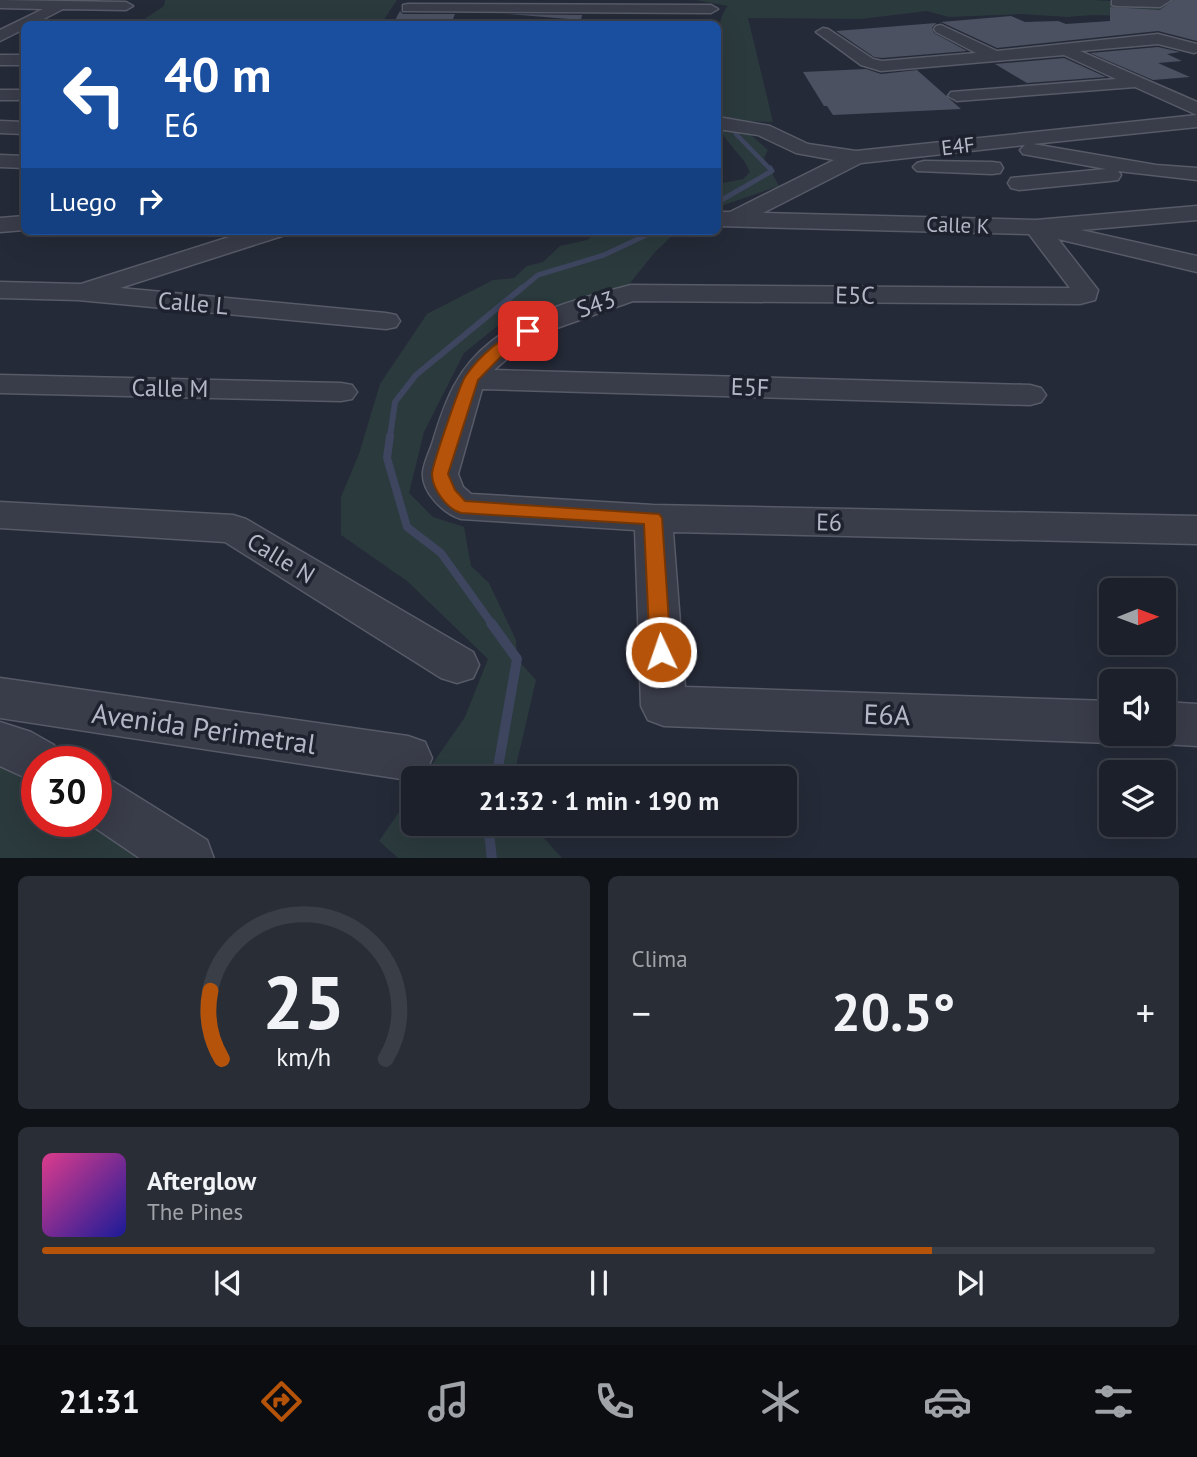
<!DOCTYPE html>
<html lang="es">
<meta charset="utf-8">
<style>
:root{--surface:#1c202a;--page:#292d36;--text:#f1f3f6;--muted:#a0a3a8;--line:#3a3e47;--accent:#b45309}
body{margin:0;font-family:"PT Sans",sans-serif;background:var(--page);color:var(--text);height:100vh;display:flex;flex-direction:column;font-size:26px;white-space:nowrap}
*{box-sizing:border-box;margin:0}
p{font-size:23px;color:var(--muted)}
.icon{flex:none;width:38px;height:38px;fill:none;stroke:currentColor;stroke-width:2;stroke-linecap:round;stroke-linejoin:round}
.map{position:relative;height:858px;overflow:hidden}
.sheet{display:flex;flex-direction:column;gap:18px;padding:18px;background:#0f1217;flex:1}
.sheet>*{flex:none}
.top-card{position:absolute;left:21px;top:21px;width:700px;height:214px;border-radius:10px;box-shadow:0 7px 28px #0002,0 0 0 2px var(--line);background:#1a4fa0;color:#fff;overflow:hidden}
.needle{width:46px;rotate:89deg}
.fabs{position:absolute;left:1099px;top:578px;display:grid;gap:14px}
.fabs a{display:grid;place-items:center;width:77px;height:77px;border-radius:10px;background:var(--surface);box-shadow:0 7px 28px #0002,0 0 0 2px var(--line);font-size:35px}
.speed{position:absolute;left:21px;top:746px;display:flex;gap:14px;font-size:35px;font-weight:700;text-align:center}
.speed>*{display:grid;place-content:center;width:91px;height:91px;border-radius:50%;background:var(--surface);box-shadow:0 7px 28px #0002,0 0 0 2px var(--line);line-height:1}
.speed .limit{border:10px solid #d22;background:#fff;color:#111}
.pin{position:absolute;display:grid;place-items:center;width:60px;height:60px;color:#fff;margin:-30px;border-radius:14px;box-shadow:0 4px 10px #0006}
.me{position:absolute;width:77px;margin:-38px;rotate:357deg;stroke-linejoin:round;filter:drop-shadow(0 0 5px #0008)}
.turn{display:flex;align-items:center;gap:24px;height:147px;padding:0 28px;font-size:32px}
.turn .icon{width:91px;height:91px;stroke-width:2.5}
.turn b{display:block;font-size:49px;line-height:60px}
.then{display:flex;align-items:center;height:66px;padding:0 28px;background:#0003;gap:14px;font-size:26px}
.big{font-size:52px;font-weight:700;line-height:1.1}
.sheet .tile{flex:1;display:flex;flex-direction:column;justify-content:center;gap:10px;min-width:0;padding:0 24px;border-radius:10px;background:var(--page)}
.sheet .dial{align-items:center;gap:0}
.dial svg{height:182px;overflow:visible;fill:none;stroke:var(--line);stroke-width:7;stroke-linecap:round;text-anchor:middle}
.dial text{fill:var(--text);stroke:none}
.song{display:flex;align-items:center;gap:21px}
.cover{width:84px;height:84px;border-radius:10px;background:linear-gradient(135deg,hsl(330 70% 55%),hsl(240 70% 35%))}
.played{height:7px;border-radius:4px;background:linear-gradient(90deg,var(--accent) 80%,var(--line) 80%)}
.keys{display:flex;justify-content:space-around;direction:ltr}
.heat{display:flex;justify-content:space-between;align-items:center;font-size:38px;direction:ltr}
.sheet .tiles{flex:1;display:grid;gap:18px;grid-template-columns:1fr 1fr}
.tile:last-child{grid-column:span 2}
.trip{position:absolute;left:401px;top:766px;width:396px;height:70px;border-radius:10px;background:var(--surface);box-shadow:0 7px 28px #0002,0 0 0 2px var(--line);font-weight:700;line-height:70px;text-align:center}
.menu{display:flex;height:112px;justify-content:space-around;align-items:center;background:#0b0d11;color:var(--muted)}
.menu .icon{width:49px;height:49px}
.menu .active{color:var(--accent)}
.menu b{font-size:32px;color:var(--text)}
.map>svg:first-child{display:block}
.green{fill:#2b3a3d}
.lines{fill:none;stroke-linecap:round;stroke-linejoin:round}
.stream-far4{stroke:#3d455f;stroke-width:4.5}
.stream-far3{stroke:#3d455f;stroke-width:5}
.stream-far2{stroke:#3d455f;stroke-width:6}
.stream-far1{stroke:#3d455f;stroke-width:8}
.stream{stroke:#3d455f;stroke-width:10}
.building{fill:#4c5162}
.minor-casing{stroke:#575a67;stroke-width:3}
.minor{fill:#393c49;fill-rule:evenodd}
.route{fill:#b45309;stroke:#753606;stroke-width:2}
.labels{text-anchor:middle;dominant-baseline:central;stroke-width:7;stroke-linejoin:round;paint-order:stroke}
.far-street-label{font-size:21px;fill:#b4b7c5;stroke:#1e222e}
.street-label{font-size:24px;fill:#b4b7c5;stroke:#1e222e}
.near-street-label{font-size:28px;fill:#b4b7c5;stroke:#1e222e}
</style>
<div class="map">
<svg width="1197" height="859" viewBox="0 0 1197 859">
<rect width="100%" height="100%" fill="#252a38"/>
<g class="green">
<polygon points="165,0 397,0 381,24 137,24 164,6"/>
<path d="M696,0H1093L1168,4L1197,18L1093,15L1067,17L1022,14L949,17L927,11L861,19L748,18L773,122L718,120C718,95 711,22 728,6Z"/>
<path d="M735,128L745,130L768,150L764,158L779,186L718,207V184L743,179L750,172C743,155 728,146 721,130Z"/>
<polygon points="599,231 677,231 655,252 626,288 545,308 501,323 464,353 424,432 409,493 433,517 464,527 471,566 489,583 516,640 517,659 536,680 513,779 422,779 465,717 488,659 407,581 341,535 341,497 359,454 380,384 427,314 493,280 514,278 527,266 543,262 560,246 587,240"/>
<polygon points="0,744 37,761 37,821 96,821 188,858 0,858"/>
<polygon points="413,792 413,824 531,824 562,858 398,858 379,841"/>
</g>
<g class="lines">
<polyline class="stream-far4" points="736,134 771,170"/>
<g class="stream-far3">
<polyline points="718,202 772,171 770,168"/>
<polyline points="521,289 538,275 604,255 655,231"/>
</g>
<polyline class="stream-far2" points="390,437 395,402 416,375 523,287"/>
<polyline class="stream-far1" points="390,436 387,458 407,527 441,553 492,624"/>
<g class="stream">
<polyline points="491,623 517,659 496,779"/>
<polyline points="488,824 492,859"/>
</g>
</g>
<g class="building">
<polygon points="1173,0 1197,0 1197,41 1158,31 997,48 941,22 1011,16 1025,22 1058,21 1066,24 1110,21 1110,7 1160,10"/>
<polygon points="400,11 403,14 455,14 453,19 395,20"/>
<polygon points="508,14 582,15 581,20"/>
<polygon points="936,23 932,28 934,33 967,51 882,58 874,57 836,31"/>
<polygon points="1158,47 1180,52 1167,54 1182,61 1158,63 1190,77 1153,80 1090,53"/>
<polygon points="1064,58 1106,77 1027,83 995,64"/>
<polygon points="866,69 881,74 917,70 961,109 833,115 827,106 824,106 803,72"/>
</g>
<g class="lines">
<g class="minor-casing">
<g id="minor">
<polygon points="0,0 126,2 133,6 126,10 63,9 34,24 24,24 24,29 0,41 0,30 43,9 0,8"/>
<polygon points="1112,0 1171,0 1160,7 1117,6 1112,5"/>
<polygon points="408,4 711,5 718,9 711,13 403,11 403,5"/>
<polygon points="941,25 997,51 1158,34 1197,44 1197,52 1194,53 1158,44 1080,51 1197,102 1197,115 1135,87 957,101 948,96 951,92 1116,79 1064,55 881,71 861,65 816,32 823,28 828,29 873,59 882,61 976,53 936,32 934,29 936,26"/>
<rect x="0" y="55" width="24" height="10"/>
<rect x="0" y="90" width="24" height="10"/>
<path d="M1197,115V127L1033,144L1156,165L1197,168V180L1118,171L1121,175L1118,180L1110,181L1019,190L1011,188L1008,183L1011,178L1106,169L1023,154L1020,150L1025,145L861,163L763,213L1036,220L1197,206V220L1081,230L1197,256V272L1058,239L1098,290L1095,300L1080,304L633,301L554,329L515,352L494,370L1030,385L1041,388L1046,395L1041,402L1030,405L482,389L458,474L463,487L471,494L653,505L1197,516V544L673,532L685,687L1111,701V733H1129L1128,737L1111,743L664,726L648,720L641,706L635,530L461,519C444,514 421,492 423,472C424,462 430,451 433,441C445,401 457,368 492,341C530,311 584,297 631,285L1070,288L1029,234L718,226V212H730L834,160L796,153L758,135L718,129V117L770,126L808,144L856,151Z"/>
<polygon points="0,121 24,122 24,134 0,133"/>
<polygon points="0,155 24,156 24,168 0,167"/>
<polygon points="924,161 992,162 1000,163 1003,168 1000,173 992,174 917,171 913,167 917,163"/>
<polygon points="24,216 24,230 0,232 0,218"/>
<polygon points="248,231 285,231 282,236 120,288 386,313 396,315 400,321 396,327 386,329 78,300 0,298 0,282 81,284"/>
<polygon points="0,375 341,383 352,385 357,392 352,399 341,401 0,393"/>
<polygon points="0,502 233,515 246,519 473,652 479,665 473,678 457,683 441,678 225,542 0,528"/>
<polygon points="0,678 408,736 425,742 432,758 425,774 408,780 0,718"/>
<polygon points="1164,702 1197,704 1197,746 1164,744 1147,738 1145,733 1164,733"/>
<polygon points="0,722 31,732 54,745 61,761 37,761 37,783 0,766"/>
<polygon points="96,775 114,782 207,840 214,859 141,859 85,821 96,821"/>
</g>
</g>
<use href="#minor" class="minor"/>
</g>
<path class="route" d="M528,327L535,331L514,343L478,380L448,474L455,490L465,501L659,514L662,518L671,652L668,658L661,661L653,658L650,652L644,524L461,513C447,509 433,490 432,475C431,468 460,385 465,377C479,356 504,334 528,327Z"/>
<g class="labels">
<g class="far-street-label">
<text transform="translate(958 146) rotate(-7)">E4F</text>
<text transform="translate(958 225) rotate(2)">Calle K</text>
</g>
<g class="street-label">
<text transform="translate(855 295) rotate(1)">E5C</text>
<text transform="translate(193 303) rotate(5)">Calle L</text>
<text transform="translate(596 304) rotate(-19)">S43</text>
<text transform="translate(750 387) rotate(2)">E5F</text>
<text transform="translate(170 388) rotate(1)">Calle M</text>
<text transform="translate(829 522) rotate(1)">E6</text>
<text transform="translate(281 558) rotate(31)">Calle N</text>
</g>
<g class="near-street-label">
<text transform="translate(887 714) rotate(2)">E6A</text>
<text transform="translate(204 728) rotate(8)">Avenida Perimetral</text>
</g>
</g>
</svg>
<div class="fabs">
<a><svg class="needle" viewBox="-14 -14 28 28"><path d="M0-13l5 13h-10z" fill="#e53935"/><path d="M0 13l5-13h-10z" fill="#a0a3a8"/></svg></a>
<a><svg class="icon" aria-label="sound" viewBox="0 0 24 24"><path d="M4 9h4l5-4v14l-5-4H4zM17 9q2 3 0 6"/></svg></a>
<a><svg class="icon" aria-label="layers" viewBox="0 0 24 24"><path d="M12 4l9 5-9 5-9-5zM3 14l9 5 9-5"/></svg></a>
</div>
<div class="speed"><div class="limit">30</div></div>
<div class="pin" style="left:528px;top:331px;background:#d93025"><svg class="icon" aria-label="arrive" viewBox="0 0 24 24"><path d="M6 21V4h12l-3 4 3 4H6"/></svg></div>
<svg class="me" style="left:661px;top:652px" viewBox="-20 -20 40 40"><circle r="17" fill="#b45309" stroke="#fff" stroke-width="3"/><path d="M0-11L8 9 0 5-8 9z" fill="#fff"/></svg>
<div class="trip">21:32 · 1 min · 190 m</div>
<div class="top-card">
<div class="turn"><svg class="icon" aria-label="left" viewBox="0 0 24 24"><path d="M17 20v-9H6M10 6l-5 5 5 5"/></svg><div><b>40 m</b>E6</div></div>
<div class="then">Luego<svg class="icon" aria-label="right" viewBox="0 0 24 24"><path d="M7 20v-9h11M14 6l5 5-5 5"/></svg></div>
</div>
</div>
<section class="sheet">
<div class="tiles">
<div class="tile dial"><svg viewBox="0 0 100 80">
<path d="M14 69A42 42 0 1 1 86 69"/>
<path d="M14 69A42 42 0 0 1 9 39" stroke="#b45309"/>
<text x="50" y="56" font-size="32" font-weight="700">25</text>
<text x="50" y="72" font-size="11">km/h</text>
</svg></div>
<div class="tile"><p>Clima</p>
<div class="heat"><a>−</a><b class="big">20.5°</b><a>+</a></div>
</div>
<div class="tile">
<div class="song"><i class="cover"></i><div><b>Afterglow</b><p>The Pines</p></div></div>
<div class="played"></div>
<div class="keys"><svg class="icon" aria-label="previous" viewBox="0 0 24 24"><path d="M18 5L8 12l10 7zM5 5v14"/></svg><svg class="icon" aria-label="pause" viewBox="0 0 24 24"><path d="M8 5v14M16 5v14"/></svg><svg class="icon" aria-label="next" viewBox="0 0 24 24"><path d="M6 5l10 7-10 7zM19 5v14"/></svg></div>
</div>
</div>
</section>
<nav class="menu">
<b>21:31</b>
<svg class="icon active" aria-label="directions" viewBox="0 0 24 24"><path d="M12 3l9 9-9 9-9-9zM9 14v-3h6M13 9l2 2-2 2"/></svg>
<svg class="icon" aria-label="music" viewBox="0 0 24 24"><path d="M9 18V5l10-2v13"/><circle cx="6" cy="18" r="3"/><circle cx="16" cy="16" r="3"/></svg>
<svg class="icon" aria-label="phone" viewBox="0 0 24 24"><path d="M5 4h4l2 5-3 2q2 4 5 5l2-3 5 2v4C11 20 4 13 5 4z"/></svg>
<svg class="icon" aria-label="climate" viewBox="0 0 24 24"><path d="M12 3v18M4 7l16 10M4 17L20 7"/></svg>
<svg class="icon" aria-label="car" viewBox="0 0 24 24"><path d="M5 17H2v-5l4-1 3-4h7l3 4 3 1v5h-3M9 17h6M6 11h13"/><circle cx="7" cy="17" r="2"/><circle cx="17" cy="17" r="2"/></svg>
<svg class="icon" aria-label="filters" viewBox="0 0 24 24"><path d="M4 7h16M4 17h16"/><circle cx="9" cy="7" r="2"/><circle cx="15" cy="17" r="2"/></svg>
</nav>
